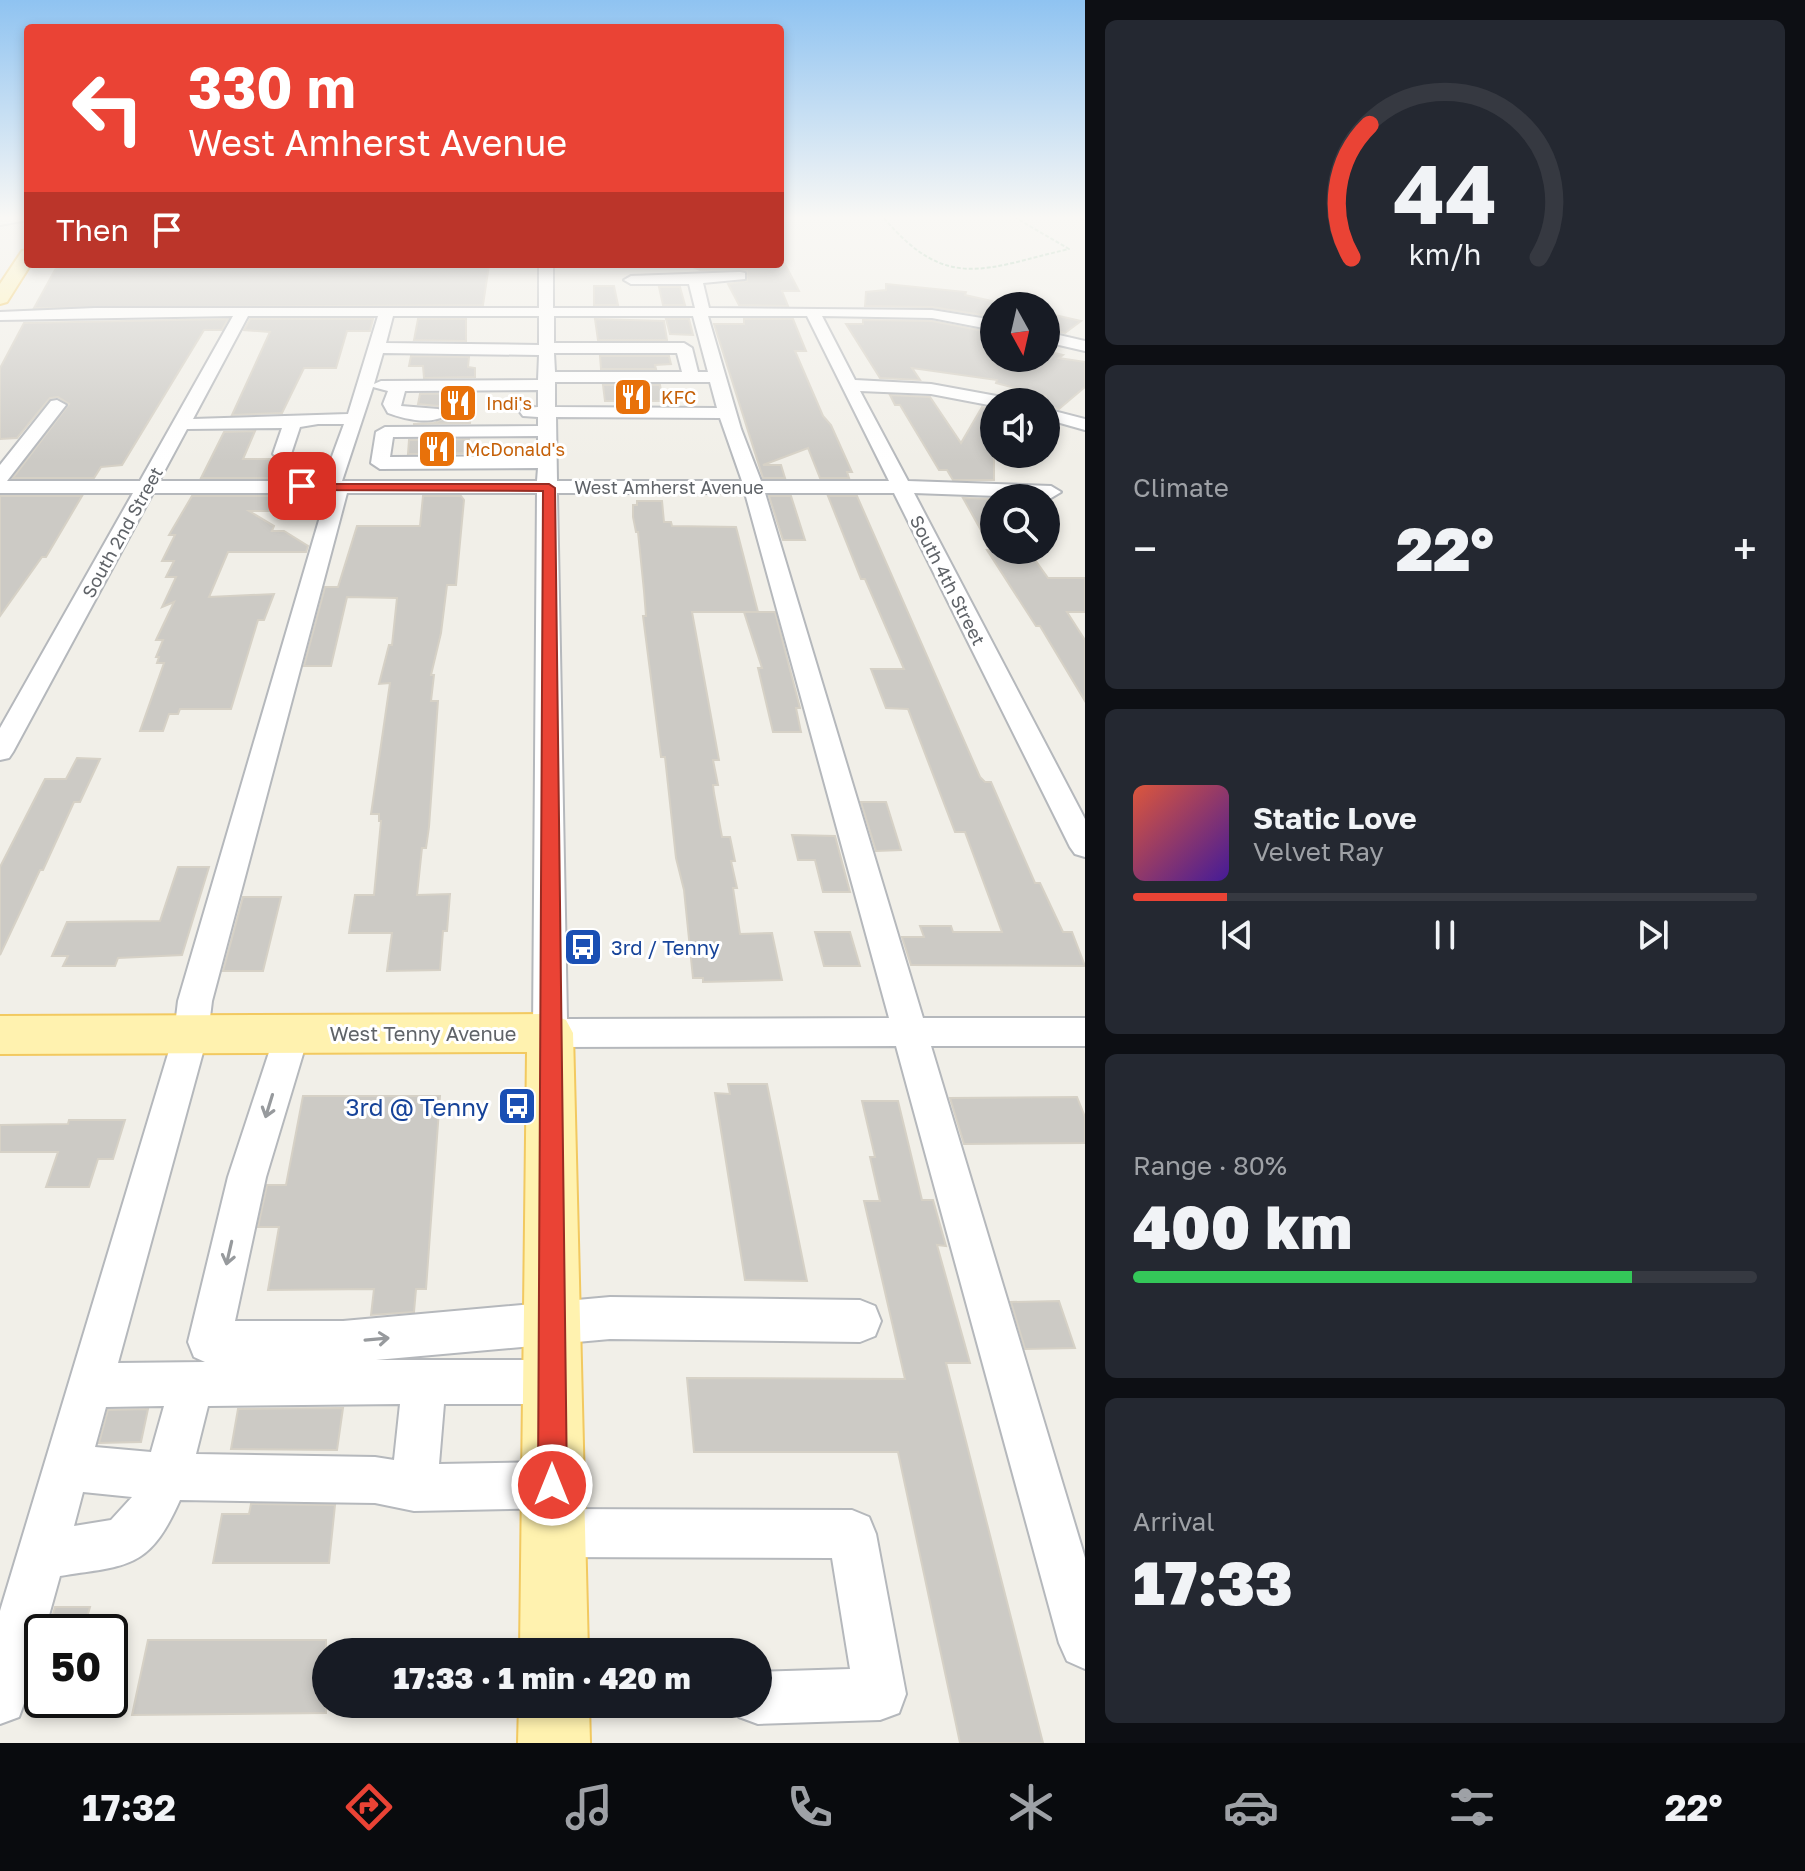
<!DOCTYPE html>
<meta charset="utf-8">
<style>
:root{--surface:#171b24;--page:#242831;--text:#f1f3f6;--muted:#9ea1a6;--line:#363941;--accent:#ea4335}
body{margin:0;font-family:"Golos Text",sans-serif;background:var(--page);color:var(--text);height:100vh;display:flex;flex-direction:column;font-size:30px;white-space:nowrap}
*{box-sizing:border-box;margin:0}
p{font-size:26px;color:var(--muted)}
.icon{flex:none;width:44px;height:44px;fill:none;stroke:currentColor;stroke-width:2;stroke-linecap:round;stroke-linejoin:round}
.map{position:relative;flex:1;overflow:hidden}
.side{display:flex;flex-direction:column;gap:20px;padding:20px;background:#0d0f14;width:720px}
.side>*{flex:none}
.guide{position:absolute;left:24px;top:24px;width:760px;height:244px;border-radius:8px;box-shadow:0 4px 12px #0003;background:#ea4335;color:#fff;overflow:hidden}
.needle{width:52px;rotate:172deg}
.buttons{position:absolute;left:980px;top:292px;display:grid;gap:16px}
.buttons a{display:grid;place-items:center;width:80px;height:80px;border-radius:50%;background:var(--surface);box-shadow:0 4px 12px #0003;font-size:40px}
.speed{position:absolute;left:24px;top:1614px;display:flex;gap:16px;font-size:40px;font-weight:700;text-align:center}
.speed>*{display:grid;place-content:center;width:104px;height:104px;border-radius:50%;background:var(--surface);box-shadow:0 4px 12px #0003;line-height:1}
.speed .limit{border:4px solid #111;border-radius:12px;background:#fff;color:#111}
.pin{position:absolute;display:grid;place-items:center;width:68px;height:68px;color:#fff;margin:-34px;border-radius:16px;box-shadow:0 4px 12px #0006}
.me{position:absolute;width:88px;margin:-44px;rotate:0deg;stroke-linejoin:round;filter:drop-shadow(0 0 6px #0008)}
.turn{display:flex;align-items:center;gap:28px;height:168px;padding:0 32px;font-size:36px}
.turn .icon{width:104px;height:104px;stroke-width:2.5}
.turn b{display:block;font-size:56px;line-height:68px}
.then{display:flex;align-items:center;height:76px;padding:0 32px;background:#0003;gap:16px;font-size:30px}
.big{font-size:60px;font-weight:800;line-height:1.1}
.side .card{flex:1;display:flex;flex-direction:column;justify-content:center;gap:12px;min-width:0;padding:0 28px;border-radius:12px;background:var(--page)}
.side .dial{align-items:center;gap:0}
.dial svg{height:208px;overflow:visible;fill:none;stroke:var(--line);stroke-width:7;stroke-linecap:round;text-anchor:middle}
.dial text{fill:var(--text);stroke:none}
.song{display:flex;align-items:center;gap:24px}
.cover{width:96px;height:96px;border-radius:12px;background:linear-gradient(135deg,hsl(10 70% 55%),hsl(260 70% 35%))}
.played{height:8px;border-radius:4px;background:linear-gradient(90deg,var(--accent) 15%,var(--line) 15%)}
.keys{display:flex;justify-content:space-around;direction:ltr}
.heat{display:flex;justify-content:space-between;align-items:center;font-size:44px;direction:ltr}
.charge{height:12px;border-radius:6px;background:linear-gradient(90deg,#34c759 80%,var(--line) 0)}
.trip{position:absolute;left:312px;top:1638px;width:460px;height:80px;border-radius:40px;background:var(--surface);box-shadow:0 4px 12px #0003;font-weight:800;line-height:80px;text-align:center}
.menu{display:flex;height:128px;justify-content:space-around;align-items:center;background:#090b0e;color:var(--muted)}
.menu .icon{width:56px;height:56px}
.menu .selected{color:var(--accent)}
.menu b{font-size:36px;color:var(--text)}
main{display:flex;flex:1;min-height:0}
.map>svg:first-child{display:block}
.building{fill:#cccac5;stroke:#d6d1c6;stroke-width:2}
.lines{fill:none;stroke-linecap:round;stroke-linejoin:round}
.minor-casing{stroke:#b5b8bc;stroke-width:4}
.major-casing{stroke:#f2c960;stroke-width:4}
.path{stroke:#9cc7a9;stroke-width:2;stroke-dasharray:4 2;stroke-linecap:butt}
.minor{fill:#fff;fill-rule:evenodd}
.major{fill:#fff2af;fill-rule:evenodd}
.oneway{stroke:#979a9d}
.route{fill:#ea4335;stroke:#982c22;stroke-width:2}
.labels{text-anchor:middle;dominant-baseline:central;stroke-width:6;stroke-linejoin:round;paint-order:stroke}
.far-food-label{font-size:18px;fill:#c56008;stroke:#fff;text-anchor:start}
.far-street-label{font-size:18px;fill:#5f6368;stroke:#fff}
.transit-label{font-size:20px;fill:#164399;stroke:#fff;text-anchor:start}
.street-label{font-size:20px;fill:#5f6368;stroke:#fff}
.near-transit-label{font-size:24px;fill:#164399;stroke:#fff;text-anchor:end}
</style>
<main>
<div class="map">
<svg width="1085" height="1743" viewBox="0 0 1085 1743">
<rect width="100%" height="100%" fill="#f1efe8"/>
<g class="building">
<polygon points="686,264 785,264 799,291 782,291 788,306 739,305 728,284 747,281 747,271 700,270"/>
<polygon points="489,265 483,305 34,308 55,270 61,266"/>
<polygon points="886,284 966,292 965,295 1014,306 994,306 994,317 932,307 865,306 866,292 886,290"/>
<polygon points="594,286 614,286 618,305 594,305"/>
<polygon points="659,287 680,287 685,305 663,305"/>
<polygon points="1046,313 1081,321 1065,333 1046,329"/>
<polygon points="228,319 222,330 204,330 122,465 101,467 94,478 13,478 69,404 58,397 50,398 17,438 0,439 0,368 24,323"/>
<polygon points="250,319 373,319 370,331 347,331 336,368 304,368 282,413 232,415 270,332 244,330"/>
<polygon points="418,319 466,319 466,341 414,340"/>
<polygon points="595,319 664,321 667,340 598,340"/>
<polygon points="666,319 689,319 693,335 670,334"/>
<polygon points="744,319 793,319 806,351 795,351 823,416 831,425 852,472 847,472 849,478 820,478 808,448 763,465 781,465 785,478 763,478 714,324 744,324"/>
<polygon points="863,320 932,321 994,333 994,358 1046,358 1046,351 1063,355 1059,358 1085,362 1085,387 1059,409 1046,406 1046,396 996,383 997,380 912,368 920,380 880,378 846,324 863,324"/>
<polygon points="411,356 469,357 468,367 475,368 475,377 424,378 423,366 409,366"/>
<polygon points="600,356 669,356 671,364 655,365 656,369 601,369"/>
<polygon points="603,385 660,385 663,401 605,401"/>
<polygon points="473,393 470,423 413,424 435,423 450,415 439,406 418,404 420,394"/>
<polygon points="890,395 930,397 961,443 982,407 994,409 994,480 953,480 947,470 939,470 900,405 895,405"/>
<polygon points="255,431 243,459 275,459 280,462 299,459 292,478 201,478 224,432"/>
<polygon points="469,439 467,453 408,454 409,440"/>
<polygon points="0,496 82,496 46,557 42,557 0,616"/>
<polygon points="192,496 285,496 279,511 249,511 274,526 272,531 284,531 308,546 306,552 228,552 209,597 274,594 264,620 258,620 231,709 180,709 178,714 169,714 163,731 140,731 164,663 157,663 159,657 156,657 163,640 156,640 174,602 162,607 176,577 166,577 174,561 162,561 175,535 169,535"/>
<polygon points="423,496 461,496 464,500 456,585 447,585 441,633 431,675 434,675 431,701 438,701 429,827 426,848 422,848 417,895 450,894 447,931 443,931 440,970 387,971 392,933 349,933 355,895 374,895 381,821 379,821 379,814 371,814 390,683 379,684 389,645 392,645 397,598 347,597 331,666 304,666 325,587 338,587 357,526 420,526"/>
<polygon points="769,496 791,496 805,540 783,540"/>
<polygon points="828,496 857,496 980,777 985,782 991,782 1035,883 1040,883 1063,932 1072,932 1085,966 911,965 902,937 924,937 920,926 951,926 953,932 1002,932 965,832 955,832 908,709 886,708 871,669 904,669 865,579 861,579"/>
<polygon points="963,498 994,499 994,550 1028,550 1048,578 1085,578 1085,612 1067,612 1085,640 1085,701 1040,626 1036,626 987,550 992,550"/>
<polygon points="637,501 662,501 664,522 671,522 672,526 736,527 758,612 692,612 719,760 713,760 718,785 713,785 714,793 722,837 730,837 735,861 731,861 737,888 733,888 740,934 772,933 782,980 703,982 703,978 693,978 684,890 676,858 665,757 661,757 643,616 646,616 644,591 638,532 636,532 633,517 633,505 637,505"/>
<polygon points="744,612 775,612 800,708 796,708 801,732 773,732 758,668 762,668"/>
<polygon points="77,758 100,759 80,802 74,802 43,870 40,870 0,955 0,867 45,779 66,779"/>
<polygon points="861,802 886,802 901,850 876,851"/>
<polygon points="792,835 835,836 850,892 823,892 815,860 798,860"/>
<polygon points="178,867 209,867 182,955 118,958 115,966 63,966 68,956 52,956 67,922 160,921"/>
<polygon points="243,897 281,897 263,971 223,971"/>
<polygon points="815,932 850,932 860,966 824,966"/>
<polygon points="728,1084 767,1084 807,1281 745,1280 715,1093 730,1094"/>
<polygon points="303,1096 440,1096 426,1289 416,1289 414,1312 371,1315 374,1289 268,1290 279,1227 258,1227 267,1185 286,1185"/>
<polygon points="1077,1097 1085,1117 1085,1143 964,1144 950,1098"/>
<polygon points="862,1101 898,1101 922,1200 933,1200 946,1246 937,1245 970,1363 946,1363 1043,1743 960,1743 898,1452 694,1452 687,1378 905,1379 864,1201 880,1201 870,1157 875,1157"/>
<polygon points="69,1120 125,1120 113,1159 98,1159 89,1187 46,1187 58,1152 0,1152 0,1125 68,1124"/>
<polygon points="1059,1301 1075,1348 1025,1349 1011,1302"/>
<polygon points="343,1408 337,1450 231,1449 238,1409"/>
<polygon points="148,1409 141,1442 99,1443 108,1410"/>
<polygon points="251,1504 335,1505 329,1563 213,1563 222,1514 249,1514"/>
<polygon points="55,1607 90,1607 83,1632 48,1632"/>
<polygon points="148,1640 326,1640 326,1713 132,1715"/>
</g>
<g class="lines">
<g class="minor-casing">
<g id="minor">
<polygon points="0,218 28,218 28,220 0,225"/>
<path d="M539,264H553V308H695L689,284H631L624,280L631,276L740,272L745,273V279L703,283L709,308L932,310L994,320V330L932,318L822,316L855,380L931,384L1002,397L1011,402H994V406L931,394L860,391L908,481L1051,486L1061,492L1051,498L914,493L1085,819V857L1075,854L1070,847L894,493H765L923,1018H1085V1046H931L1085,1558V1669L1067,1661L1059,1643L896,1046L550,1047L538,1043L533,1033L537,493H347L212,1001L208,1034L118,1363L205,1362L194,1357L188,1342L228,1177L275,1034L280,1024L292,1020L304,1024L309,1034L266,1177L235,1321H343L610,1297L860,1300L875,1306L881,1321L875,1336L860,1342L610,1339L376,1360H552L568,1366L574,1382L568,1398L552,1404H444L439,1464L552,1462L569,1468L575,1485L569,1502L552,1508L414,1511L375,1503L180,1500C149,1570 128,1565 60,1576L26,1698L19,1717L0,1724V1611L174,1034L178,1001L327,493H153L13,752L9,758L0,760V728L133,493H0V465L51,401L57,400L66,405L7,481H140L233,316L0,320V312L95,308H539ZM248,316H378L348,414L193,419ZM393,316H539V345L386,343ZM554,316H693L708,372H698L692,348L684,343H554ZM708,316H807L889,481H761L741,429ZM383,353L539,355L538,380L381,381L374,384ZM554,353H677L682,372H555ZM555,382H710L717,408L555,407ZM373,387L388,391L383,404L388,413C404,419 433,426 447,414L438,409L401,406L405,391L538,390V407L523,408L520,412L523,416L538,417V426L385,427L376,432L371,463L380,469L538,468L537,481H342ZM556,417L720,418L742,481H557ZM318,424H344L323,481H159L187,429L282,428L273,454L282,460L291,454L300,427ZM538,436V456L390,457L393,437ZM557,493H745L889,1018L567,1019ZM400,1404L394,1460L375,1457L196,1454L208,1406ZM164,1406L151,1452L95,1447L106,1407ZM83,1492L132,1497L111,1520L74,1526Z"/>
<polygon points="1046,332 1085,341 1085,351 1046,342"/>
<polygon points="1046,409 1085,419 1085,430 1046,419"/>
<polygon points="553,1509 852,1510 869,1517 876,1534 906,1694 899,1713 880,1720 758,1724 739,1717 734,1704 758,1704 758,1672 850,1669 832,1558 553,1557 536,1550 529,1533 536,1516"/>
</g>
</g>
<g class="major-casing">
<g id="major">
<polygon points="28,250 28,264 31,264 7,302 0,304 0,284 22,251"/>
<polygon points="550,1014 566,1020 573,1033 588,1652 520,1652 527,1052 0,1054 0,1016"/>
<polygon points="519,1704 589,1704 590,1743 518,1743"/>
</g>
</g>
<g class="path">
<path d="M884,218C947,293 986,268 1069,249L1016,218"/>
<polyline points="1080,218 1085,221"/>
</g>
<use href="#minor" class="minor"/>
<use href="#major" class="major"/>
</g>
<defs><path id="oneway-shaft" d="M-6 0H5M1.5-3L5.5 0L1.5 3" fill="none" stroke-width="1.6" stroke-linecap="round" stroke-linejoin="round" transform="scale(2)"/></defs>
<g class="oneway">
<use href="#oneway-shaft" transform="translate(269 1106) rotate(107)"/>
<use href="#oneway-shaft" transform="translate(229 1253) rotate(103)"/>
<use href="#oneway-shaft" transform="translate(377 1339) rotate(-5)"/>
</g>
<linearGradient id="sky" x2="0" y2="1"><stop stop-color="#8fc3f1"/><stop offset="0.47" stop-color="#f9f8f5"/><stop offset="1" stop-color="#f9f8f5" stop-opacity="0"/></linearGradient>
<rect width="1085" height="462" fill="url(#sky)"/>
<polygon class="route" points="298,484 549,484 555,488 567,1485 562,1495 552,1499 542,1495 538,1485 543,491 302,490 297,486"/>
<defs>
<g id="restaurant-square" transform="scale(2)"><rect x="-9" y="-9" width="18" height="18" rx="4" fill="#e8710a" stroke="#fff"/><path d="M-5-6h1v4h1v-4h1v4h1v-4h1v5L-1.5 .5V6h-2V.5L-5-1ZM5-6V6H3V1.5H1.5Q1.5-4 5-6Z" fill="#fff"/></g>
<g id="bus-square" transform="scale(2)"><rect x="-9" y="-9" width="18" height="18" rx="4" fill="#1a4fb4" stroke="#fff"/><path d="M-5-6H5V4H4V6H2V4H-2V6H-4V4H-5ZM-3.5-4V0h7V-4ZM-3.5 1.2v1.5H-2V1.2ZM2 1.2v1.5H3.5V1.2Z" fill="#fff"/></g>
</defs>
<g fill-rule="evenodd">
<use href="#restaurant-square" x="633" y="397"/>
<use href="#restaurant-square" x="458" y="403"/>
<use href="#restaurant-square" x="437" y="449"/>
<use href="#bus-square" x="583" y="947"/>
<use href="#bus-square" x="517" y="1106"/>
</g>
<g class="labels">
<g class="far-food-label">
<text x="661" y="397">KFC</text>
<text x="486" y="403">Indi's</text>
<text x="465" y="449">McDonald's</text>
</g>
<g class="far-street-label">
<text x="669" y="487">West Amherst Avenue</text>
<text transform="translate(122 532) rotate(-61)">South 2nd Street</text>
<text transform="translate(948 580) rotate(63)">South 4th Street</text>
</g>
<g class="transit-label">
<text x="611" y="947">3rd / Tenny</text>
</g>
<g class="street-label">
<text x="423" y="1033">West Tenny Avenue</text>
</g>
<g class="near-transit-label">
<text x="489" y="1106">3rd @ Tenny</text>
</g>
</g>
</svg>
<div class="buttons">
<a><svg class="needle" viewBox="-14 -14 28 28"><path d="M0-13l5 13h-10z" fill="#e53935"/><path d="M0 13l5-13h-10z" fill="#9ea1a6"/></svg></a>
<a><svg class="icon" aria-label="sound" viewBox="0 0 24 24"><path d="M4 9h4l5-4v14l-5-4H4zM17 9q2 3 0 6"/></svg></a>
<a><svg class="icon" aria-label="search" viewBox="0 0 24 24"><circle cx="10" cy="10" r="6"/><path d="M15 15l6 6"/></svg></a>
</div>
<div class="speed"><div class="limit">50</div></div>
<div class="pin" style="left:302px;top:486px;background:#d93025"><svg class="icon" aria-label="arrive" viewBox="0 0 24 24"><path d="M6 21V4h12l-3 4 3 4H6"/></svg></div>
<svg class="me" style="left:552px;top:1485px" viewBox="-20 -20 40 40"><circle r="17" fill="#ea4335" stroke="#fff" stroke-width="3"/><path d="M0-11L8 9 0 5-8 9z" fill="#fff"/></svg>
<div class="trip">17:33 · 1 min · 420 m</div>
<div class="guide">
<div class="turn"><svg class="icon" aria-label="left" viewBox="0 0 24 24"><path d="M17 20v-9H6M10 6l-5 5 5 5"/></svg><div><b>330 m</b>West Amherst Avenue</div></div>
<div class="then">Then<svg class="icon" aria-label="arrive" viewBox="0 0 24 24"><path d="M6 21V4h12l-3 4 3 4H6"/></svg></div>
</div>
</div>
<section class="side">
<div class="card dial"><svg viewBox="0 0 100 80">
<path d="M14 69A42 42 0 1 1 86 69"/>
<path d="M14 69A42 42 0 0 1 21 18" stroke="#ea4335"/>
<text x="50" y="56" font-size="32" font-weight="700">44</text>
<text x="50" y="72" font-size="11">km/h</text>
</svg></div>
<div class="card"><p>Climate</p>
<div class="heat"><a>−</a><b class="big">22°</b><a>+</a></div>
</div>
<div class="card">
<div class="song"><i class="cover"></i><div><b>Static Love</b><p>Velvet Ray</p></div></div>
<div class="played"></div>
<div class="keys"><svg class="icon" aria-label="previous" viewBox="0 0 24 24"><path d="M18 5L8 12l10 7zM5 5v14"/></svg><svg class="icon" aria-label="pause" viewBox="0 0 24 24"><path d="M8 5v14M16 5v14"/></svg><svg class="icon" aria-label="next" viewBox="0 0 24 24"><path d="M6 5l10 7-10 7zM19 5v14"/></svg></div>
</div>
<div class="card"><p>Range · 80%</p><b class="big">400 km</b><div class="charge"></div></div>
<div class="card"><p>Arrival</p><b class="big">17:33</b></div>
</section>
</main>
<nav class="menu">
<b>17:32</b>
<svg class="icon selected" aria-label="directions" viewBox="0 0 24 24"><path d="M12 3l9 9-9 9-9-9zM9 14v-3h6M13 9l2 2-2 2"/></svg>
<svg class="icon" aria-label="music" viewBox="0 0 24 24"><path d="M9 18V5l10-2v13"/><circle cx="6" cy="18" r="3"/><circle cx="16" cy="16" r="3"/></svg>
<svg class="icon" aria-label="phone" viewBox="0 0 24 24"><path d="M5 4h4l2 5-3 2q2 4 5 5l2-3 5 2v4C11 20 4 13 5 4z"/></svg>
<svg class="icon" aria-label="climate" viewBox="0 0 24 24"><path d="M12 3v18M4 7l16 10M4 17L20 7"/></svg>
<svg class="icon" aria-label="car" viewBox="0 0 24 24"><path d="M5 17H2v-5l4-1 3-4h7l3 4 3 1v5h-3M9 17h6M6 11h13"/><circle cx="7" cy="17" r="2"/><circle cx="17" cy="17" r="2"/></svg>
<svg class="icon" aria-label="filters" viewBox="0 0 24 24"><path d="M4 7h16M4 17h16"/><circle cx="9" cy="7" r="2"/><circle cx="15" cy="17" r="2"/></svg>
<b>22°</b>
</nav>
